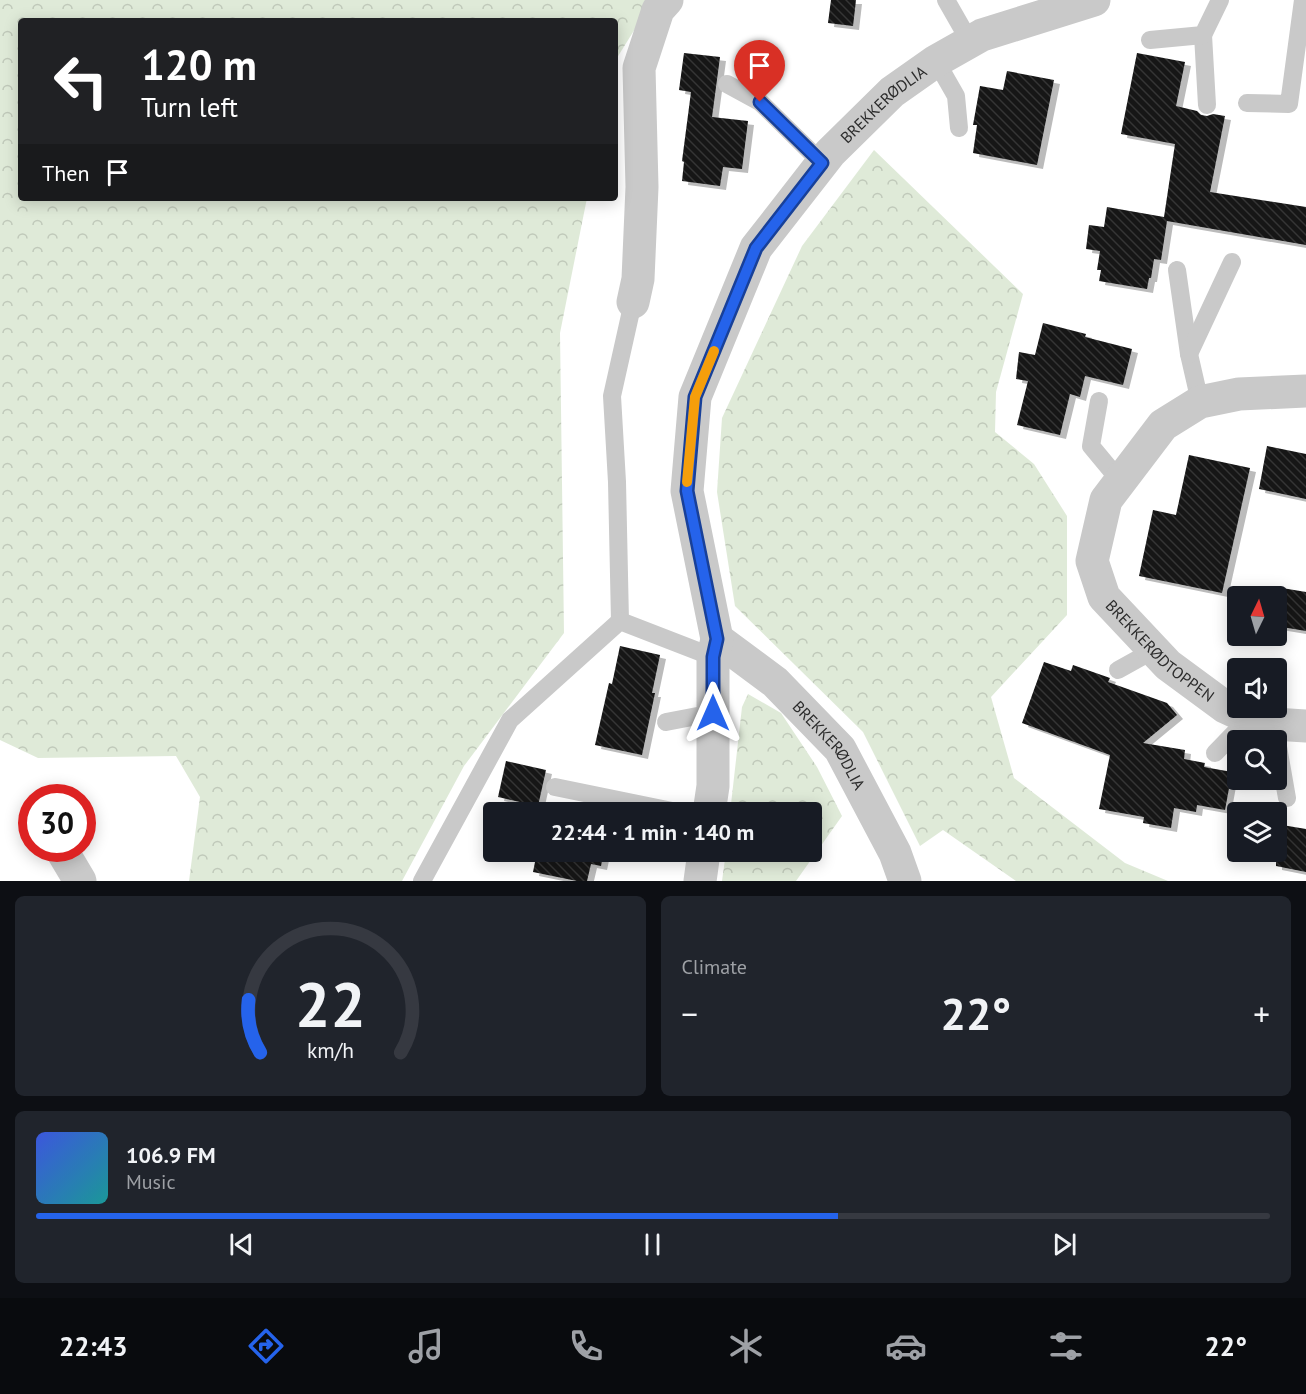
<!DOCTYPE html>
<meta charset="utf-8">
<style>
:root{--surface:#171b24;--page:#20242c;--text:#f1f3f6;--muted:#9ea1a6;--line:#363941;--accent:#2563eb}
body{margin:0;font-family:"PT Sans",sans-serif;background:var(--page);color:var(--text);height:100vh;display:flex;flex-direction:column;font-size:22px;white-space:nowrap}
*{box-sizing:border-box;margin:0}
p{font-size:20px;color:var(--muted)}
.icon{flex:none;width:33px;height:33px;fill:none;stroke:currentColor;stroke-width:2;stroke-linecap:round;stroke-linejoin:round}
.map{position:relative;height:881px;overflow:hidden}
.panel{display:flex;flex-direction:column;gap:15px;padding:15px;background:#0d0f14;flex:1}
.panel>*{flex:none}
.banner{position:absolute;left:18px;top:18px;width:600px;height:183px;border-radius:6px;box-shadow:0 3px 15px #0003;background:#202124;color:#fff;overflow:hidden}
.needle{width:39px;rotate:5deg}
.buttons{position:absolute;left:1227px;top:586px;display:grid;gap:12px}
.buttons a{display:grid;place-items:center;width:60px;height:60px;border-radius:6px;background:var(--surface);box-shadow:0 3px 15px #0003;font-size:30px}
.speed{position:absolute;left:18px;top:784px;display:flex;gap:12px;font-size:30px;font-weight:700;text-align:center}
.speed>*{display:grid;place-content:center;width:78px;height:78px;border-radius:50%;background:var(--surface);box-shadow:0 3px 15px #0003;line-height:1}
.speed .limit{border:9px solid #d22;background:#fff;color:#111}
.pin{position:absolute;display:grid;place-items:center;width:51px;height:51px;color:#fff;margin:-62px -26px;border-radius:50% 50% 50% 0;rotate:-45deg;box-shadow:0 0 6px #0007}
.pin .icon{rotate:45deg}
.me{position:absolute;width:66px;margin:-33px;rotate:0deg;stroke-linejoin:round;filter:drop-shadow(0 0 4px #0008)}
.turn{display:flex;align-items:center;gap:21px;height:126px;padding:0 24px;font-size:27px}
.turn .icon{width:78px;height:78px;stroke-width:2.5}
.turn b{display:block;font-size:42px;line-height:51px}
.then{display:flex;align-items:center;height:57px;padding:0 24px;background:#0003;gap:12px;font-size:22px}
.big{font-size:45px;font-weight:800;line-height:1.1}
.panel .tile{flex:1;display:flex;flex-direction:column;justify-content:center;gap:9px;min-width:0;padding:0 21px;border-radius:9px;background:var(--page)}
.panel .dial{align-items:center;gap:0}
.dial svg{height:156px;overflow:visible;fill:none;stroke:var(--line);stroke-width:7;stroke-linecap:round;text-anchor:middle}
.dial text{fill:var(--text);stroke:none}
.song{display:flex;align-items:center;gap:18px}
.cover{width:72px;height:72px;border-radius:9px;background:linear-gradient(135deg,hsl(230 70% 55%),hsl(180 70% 35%))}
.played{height:6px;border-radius:3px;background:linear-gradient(90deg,var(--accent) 65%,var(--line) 65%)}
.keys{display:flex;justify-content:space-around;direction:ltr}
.heat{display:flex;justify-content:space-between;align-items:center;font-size:33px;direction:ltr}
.panel .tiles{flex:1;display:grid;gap:15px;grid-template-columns:1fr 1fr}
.tile:last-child{grid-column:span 2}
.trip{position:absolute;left:483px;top:802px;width:339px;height:60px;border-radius:6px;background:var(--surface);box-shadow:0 3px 15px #0003;font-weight:800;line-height:60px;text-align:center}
.tab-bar{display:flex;height:96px;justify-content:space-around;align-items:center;background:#090b0e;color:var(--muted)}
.tab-bar .icon{width:42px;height:42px}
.tab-bar .on{color:var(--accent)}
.tab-bar b{font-size:27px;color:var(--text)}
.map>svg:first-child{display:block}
.forest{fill:url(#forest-crowns)}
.building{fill:url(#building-back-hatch);filter:url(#shadow)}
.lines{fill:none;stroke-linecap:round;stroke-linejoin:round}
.service{stroke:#c9c9c9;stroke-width:18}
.minor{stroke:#c9c9c9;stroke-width:33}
.route-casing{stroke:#184099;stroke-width:15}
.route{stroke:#2563eb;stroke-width:10}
.slow{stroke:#f59e0b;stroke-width:10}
.labels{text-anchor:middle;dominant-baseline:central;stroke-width:6;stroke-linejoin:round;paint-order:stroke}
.street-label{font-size:16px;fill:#2c2c2c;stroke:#fff}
</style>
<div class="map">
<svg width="1306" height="881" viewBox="0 0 1306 881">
<defs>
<pattern id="forest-crowns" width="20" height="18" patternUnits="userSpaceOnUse" patternTransform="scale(1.5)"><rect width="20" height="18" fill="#dfead8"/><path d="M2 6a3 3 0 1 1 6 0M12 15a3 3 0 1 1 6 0" fill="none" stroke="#c0c9ba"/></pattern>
<pattern id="building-back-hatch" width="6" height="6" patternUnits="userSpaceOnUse" patternTransform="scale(1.5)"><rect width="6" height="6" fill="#131313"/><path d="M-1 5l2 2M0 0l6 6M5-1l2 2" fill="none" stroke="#363636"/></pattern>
<filter id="shadow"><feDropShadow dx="6" dy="4" stdDeviation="0" flood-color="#0004"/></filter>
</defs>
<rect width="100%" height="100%" fill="#fff"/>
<g class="forest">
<polygon points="0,0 653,0 615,61 615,21 21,21 21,198 587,198 560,333 564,633 464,766 402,881 189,881 200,797 176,756 38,758 0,740"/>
<polygon points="874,150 1023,294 996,392 995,432 1034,464 1067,516 1067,615 991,697 1014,778 1125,863 1168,881 1016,881 943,830 920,846 863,732 735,606 717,492 722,418 802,246"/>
<polygon points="748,694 781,713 817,767 842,816 796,881 722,881 726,852 812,852 812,813 730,813 742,707"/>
</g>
<g class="building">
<polygon points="831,0 856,0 853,26 828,23"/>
<polygon points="684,53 720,57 712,117 748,121 742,169 723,167 720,186 682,181 684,162 682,161 691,92 679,90"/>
<polygon points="1137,53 1185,62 1176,106 1197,111 1201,115 1207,116 1213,114 1225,116 1210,192 1306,207 1306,245 1167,221 1161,260 1154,259 1151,278 1149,278 1147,289 1099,281 1101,270 1097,270 1100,251 1086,249 1089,225 1104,227 1107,207 1164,217 1175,144 1121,134"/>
<polygon points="1007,71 1054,80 1037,165 973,153 977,125 973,125 980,86 1003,90"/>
<polygon points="1043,323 1086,334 1085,337 1132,349 1123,385 1085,376 1080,397 1070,394 1060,435 1017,425 1028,381 1016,379 1019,352 1035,355"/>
<polygon points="1267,446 1306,454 1306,499 1259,489"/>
<polygon points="1189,455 1250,468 1222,593 1139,576 1153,510 1176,515"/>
<polygon points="1282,588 1306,592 1306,631 1276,626 1276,617"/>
<polygon points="620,646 660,655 652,693 655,693 642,755 595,745 609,683 612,684"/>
<polygon points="1044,662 1071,671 1073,665 1110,678 1108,682 1167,703 1177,715 1143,743 1185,750 1184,759 1205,763 1204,767 1232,772 1225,810 1197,805 1196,812 1174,808 1171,828 1143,823 1144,817 1099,809 1110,755 1022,723"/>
<polygon points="506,761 546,770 538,806 498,797"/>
<polygon points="1276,824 1306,829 1306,872 1276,866"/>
<polygon points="537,852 604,852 601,866 591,864 587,881 577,881 533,872"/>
</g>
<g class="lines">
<g class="service">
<polyline points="946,0 970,42"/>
<polyline points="1203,35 1207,105"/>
<polyline points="1150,40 1203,35 1220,0"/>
<polyline points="936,61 956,96 959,128"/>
<polyline points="727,84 760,102 822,163"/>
<polyline points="1247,103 1289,104 1303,0"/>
<polyline points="1177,270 1189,354 1200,402"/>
<polyline points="1189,354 1232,262"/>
<polyline points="1099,401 1091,446 1120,481"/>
<polyline points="620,621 617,482 612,396 633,302"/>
<polyline points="1118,670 1154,650"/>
<polyline points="666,722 713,713"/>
<polyline points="1274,724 1287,798"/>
<polyline points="1215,753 1249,718"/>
<polyline points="555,787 682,813"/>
<polyline points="422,881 510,720 620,621 713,657"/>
</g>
<g class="minor">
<polyline points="633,302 638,279 642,187 639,68 658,10 667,0"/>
<path id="s1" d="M1306,391L1239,394L1200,402L1163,425L1106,500L1092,561L1104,597L1168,665L1225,707L1249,718L1274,724L1306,726"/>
<path id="s2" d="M717,639L775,682L840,749L895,853L905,881"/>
<path id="s3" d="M709,813L713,786V657L717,639L687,491L695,397L756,248L830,153L892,92L936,61L982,35L1094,0"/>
<polyline points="61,849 80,881"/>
<polyline points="700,881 704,852"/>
</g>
</g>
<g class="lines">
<g class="route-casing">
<polyline id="route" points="713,713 713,657 717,639 687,491 695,397 756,248 822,163 760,102"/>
</g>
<use href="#route" class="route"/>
<polyline class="slow" points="687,482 695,397 714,351"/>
</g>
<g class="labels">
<g class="street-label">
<text stroke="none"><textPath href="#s3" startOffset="774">BREKKERØDLIA</textPath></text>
<text stroke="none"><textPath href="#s1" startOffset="423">BREKKERØDTOPPEN</textPath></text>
<text stroke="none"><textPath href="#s2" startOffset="156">BREKKERØDLIA</textPath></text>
</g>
</g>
</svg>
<div class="buttons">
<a><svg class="needle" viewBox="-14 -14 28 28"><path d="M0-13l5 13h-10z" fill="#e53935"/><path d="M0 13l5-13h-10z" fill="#9ea1a6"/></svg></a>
<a><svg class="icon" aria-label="sound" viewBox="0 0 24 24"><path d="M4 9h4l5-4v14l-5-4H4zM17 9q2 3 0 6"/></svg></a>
<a><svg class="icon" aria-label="search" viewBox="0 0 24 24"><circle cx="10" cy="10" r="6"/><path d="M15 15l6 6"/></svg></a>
<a><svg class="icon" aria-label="layers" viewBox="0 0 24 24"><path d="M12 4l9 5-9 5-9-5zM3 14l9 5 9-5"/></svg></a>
</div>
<div class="speed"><div class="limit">30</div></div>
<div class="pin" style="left:760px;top:102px;background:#d93025"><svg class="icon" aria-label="arrive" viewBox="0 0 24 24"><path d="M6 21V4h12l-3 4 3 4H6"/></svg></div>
<svg class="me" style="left:713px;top:713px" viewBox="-20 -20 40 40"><path d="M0-17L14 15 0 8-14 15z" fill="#2563eb" stroke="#fff" stroke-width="4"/></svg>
<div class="trip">22:44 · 1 min · 140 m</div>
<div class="banner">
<div class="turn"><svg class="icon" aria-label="left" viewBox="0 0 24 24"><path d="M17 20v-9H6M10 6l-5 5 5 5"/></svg><div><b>120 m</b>Turn left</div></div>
<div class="then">Then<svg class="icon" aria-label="arrive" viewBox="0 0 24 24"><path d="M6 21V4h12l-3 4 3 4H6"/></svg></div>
</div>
</div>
<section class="panel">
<div class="tiles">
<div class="tile dial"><svg viewBox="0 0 100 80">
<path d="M14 69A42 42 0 1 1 86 69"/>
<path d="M14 69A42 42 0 0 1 8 42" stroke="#2563eb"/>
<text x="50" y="56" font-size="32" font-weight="700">22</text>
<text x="50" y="72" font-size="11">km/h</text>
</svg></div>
<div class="tile"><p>Climate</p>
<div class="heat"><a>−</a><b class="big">22°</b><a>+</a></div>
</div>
<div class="tile">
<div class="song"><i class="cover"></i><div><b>106.9 FM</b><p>Music</p></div></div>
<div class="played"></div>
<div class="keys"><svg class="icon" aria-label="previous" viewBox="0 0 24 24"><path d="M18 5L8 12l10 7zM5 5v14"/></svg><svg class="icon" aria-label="pause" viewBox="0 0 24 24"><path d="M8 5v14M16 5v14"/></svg><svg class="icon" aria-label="next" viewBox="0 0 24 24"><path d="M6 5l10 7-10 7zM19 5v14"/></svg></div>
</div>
</div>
</section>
<nav class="tab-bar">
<b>22:43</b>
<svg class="icon on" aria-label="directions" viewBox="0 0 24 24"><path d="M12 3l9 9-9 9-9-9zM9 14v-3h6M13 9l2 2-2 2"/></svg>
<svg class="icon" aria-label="music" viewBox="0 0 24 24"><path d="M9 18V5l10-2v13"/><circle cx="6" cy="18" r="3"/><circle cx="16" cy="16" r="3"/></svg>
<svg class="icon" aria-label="phone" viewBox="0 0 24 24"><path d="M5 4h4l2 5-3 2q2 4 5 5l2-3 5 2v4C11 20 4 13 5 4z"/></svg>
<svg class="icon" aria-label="climate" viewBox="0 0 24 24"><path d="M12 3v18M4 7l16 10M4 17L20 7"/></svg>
<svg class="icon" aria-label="car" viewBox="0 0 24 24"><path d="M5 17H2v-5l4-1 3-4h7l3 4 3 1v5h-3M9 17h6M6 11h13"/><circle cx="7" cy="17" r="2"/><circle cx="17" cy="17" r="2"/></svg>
<svg class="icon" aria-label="filters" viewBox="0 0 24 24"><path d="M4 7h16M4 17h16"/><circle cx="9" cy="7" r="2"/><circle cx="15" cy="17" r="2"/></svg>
<b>22°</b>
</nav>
